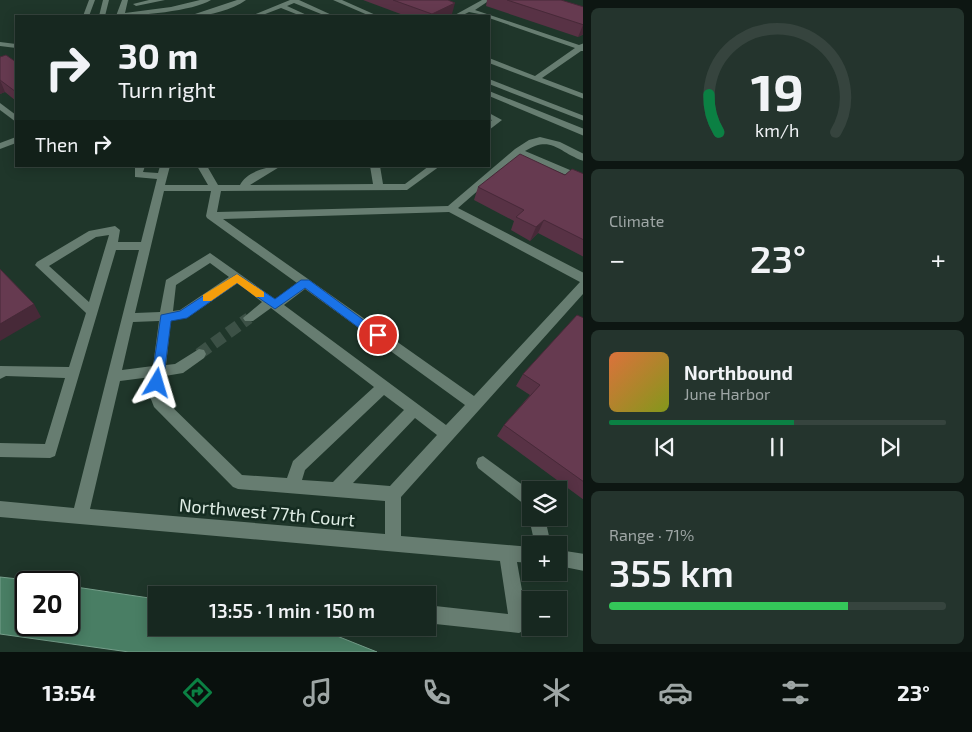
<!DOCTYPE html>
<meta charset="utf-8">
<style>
:root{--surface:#172820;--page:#24342d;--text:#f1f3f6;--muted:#9ea6a5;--line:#36443e;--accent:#0b8043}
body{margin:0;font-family:"Exo 2",sans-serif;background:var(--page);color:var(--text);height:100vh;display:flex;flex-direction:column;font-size:19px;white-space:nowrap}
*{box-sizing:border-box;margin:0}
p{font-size:16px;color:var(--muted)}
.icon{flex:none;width:28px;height:28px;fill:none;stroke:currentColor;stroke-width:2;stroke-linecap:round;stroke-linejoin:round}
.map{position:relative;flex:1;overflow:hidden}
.sheet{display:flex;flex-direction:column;gap:8px;padding:8px;background:#0d1612;width:389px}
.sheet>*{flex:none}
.guide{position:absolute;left:15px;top:15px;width:475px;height:152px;border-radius:0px;box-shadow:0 2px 12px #0003,0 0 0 1px var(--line);background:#172820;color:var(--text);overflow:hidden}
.fabs{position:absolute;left:522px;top:481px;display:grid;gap:10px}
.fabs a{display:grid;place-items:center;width:45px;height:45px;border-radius:0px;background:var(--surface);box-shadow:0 2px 12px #0003,0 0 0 1px var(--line);font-size:25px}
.speed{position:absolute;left:15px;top:571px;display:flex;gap:10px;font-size:25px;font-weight:700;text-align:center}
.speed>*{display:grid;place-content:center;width:65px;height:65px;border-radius:50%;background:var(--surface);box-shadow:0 2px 12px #0003,0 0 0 1px var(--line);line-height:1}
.speed .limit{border:2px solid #111;border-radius:8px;background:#fff;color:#111}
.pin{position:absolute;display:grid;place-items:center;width:42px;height:42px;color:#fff;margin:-21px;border:2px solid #fff;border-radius:50%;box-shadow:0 1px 5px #0007}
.me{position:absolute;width:55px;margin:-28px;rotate:7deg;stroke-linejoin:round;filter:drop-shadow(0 0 4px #0008)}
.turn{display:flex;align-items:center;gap:18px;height:105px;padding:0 20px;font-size:22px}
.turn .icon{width:65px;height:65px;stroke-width:2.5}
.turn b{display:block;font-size:35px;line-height:42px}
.then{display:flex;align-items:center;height:48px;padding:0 20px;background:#0003;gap:10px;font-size:19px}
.big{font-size:38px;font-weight:600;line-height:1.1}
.sheet .tile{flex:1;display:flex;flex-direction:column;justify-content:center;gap:8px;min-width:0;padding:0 18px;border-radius:8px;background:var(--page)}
.sheet .dial{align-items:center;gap:0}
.dial svg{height:130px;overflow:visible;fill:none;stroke:var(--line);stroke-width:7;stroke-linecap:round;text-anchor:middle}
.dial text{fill:var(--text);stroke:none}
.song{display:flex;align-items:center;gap:15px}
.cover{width:60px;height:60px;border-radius:8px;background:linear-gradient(135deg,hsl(20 70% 55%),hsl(70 70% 35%))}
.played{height:5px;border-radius:2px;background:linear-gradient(90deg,var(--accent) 55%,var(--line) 55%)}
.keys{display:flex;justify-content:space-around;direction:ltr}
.heat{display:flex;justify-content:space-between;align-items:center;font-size:28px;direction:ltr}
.charge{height:8px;border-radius:4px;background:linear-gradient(90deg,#34c759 71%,var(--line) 0)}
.trip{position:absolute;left:148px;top:586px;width:288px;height:50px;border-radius:0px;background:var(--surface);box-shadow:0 2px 12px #0003,0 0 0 1px var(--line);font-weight:600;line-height:50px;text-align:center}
.tab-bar{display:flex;height:80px;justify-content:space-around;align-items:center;background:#09100d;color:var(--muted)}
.tab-bar .icon{width:35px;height:35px}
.tab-bar .on{color:var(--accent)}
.tab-bar b{font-size:22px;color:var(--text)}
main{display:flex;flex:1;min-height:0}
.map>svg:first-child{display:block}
.water{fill:#497e64;stroke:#769f8b}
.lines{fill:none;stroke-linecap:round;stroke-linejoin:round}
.minor-tunnel{stroke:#3c5146;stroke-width:12;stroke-dasharray:12 6;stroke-linecap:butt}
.minor{fill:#677d71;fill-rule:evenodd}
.wall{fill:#583245}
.shaded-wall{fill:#472938}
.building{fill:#663a50;stroke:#472938}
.route{fill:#1a73e8;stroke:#114b97}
.slow{fill:#f59e0b}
.labels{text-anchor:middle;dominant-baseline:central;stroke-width:5;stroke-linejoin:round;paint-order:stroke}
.near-street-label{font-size:18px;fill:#dfede5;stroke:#152c21}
</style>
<main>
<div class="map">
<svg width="584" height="652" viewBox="0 0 584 652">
<rect width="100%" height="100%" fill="#1f362a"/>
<polygon class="water" points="0,577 46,582 26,582 26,625 69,625 69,586 156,599 156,628 317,628 377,652 129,652 0,634"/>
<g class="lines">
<polyline class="minor-tunnel" points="199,354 249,318"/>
<g class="minor">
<polygon points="89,0 95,0 89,16 83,16"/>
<polygon points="103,0 109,0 105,16 99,16"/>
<path d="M122,0H128L125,13L171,7L200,0H211C194,11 137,16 116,16Z"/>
<polygon points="149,0 165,0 136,6 133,4"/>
<path d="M237,0H246C232,10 206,17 189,16Z"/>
<polygon points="290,0 299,0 334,16 326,16 294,3 287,6 309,16 301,16 281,8 260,16 251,16"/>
<polygon points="333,0 342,0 378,16 370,16"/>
<polygon points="482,0 490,0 475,10 579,45 584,43 584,51 581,51 542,78 584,94 584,99 489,63 489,58 535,76 575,48 489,18 489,16 469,12 461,16 453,16"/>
<polygon points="0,42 16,44 16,48 0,46"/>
<polygon points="489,79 584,116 584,121 489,84"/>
<polygon points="489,91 584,129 584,136 489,96"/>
<polygon points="0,103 16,115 16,122 0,110"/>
<polygon points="489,113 502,120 489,130 489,123 492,120 489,119"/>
<polygon points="16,137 16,143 0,149 0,143"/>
<path d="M540,137L560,142L584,154V161C559,153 552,134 525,151L584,176V183L519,155L458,208L584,273V293L401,497V536L531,547V563L517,562L528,624L525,630L519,633L426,623V605L508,614L500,561L0,517V501L74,508L139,250H116L55,456L50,458L0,457V443L45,444L65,378L6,376L0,379V366L69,367L86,313L35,265L37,262L89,231L115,226L120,230L118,242H141L157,179L135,177V166H145L143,172L158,173L160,166H170L165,185H208L197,166H207L218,185H240C246,172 268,166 281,166L250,185L373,184L370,166H380L383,184H405L429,166H440L407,190L221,191L217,212L448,206L515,149L529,140ZM164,191H211L206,216L207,218L297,283L275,299L210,253L166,280L160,312L135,313ZM449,212L580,282L474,396L223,219ZM109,235L89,302L49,266L96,237ZM210,263L229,277L180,310L173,311L176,285ZM238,283L262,302L243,318L245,321H253L271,308L374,387L293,461L287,478L242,475L165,400L163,394L165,376L183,373L204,358L206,354L204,350L199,349L175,364L166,365L171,320L187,318ZM305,289L465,405L446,425L284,305ZM159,321L153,366L122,370L133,322ZM151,377L149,394L154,407L233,487L238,489L385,501V534L90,509L120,381ZM384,395L404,410L333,482L302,480L305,470ZM415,418L437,435L390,486L353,483Z"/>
<polygon points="483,456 531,491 531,508 525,505 478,468 476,463 478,458"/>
<polygon points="531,513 531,518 545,518 551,545 535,545 529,518"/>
<polygon points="559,550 584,554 584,571 559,566"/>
</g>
</g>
<g class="wall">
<polygon points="363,0 448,0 452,14 447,16 406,16"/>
<polygon points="487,0 561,0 584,7 584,34 578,37 486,6"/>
<polygon points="0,57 16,62 16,101 5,92 0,94"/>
<polygon points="584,174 584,257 538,233 530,241 511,230 514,221 474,200 478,187 565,175"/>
<polygon points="584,318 584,500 497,436 504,425 530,395 516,386 523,374"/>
</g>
<g class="shaded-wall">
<polygon points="455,3 452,14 447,16 431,16 432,14"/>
<polygon points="583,25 584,34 578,37"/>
<polygon points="0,80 5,92 0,94"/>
<polygon points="544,220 538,233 530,241 536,227"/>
<polygon points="34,304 41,317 0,341 0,324"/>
</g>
<g class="building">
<polygon points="393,0 448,0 455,3 432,14"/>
<polygon points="507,0 561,0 584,7 584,25"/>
<polygon points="6,55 16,62 16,92 0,80 0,57"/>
<polygon points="520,154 565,175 572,169 584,174 584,240 544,220 536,227 516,217 524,210 478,187"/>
<polygon points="0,269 34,304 0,324"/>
<polygon points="577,315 584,318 584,482 504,425 540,385 523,374"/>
</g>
<polygon class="route" points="237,274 275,299 301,280 309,280 384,335 383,339 374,339 305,288 275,309 237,283 187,318 171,321 163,383 157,388 153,386 151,383 161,315 180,311"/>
<polygon class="slow" points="237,274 264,292 264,297 256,297 237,283 211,301 203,301 203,295"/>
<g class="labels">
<g class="near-street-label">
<text transform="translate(267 512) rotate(5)">Northwest 77th Court</text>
</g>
</g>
</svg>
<div class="fabs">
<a><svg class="icon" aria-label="layers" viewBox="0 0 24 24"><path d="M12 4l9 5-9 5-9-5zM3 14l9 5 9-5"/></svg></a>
<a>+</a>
<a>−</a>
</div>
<div class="speed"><div class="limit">20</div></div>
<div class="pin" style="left:378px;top:335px;background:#d93025"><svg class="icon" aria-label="arrive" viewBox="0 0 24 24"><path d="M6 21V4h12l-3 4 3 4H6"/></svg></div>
<svg class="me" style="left:157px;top:383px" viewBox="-20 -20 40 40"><path d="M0-17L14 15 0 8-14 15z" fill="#1a73e8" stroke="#fff" stroke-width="4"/></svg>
<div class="trip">13:55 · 1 min · 150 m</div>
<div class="guide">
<div class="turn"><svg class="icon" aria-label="right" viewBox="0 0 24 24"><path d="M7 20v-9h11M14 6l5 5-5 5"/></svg><div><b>30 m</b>Turn right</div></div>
<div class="then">Then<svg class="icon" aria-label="right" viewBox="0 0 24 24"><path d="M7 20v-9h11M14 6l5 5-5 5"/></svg></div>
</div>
</div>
<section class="sheet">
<div class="tile dial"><svg viewBox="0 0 100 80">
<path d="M14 69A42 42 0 1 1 86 69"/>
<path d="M14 69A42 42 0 0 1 8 46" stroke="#0b8043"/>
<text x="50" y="56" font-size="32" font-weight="700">19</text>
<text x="50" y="72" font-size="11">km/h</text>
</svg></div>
<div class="tile"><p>Climate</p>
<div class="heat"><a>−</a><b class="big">23°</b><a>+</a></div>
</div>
<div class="tile">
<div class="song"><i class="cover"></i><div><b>Northbound</b><p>June Harbor</p></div></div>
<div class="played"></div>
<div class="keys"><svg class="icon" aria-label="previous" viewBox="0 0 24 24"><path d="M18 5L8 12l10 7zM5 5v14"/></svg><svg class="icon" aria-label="pause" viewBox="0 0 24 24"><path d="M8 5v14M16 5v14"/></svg><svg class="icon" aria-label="next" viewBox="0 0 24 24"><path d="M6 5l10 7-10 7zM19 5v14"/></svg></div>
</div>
<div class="tile"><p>Range · 71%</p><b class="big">355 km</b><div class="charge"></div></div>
</section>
</main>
<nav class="tab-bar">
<b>13:54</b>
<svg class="icon on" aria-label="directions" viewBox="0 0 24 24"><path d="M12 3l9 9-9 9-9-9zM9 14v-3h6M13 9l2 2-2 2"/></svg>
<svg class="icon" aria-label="music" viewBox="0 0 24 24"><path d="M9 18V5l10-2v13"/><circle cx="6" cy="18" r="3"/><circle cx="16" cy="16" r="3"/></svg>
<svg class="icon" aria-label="phone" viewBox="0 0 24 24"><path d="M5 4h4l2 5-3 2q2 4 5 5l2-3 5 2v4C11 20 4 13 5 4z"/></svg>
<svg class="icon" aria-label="climate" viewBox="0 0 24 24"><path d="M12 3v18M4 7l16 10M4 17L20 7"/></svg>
<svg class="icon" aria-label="car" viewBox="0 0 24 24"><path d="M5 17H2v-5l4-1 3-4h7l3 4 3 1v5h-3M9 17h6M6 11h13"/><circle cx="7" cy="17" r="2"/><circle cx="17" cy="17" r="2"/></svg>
<svg class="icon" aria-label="filters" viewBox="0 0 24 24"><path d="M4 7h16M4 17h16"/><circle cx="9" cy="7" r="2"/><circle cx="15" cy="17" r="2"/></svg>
<b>23°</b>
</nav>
